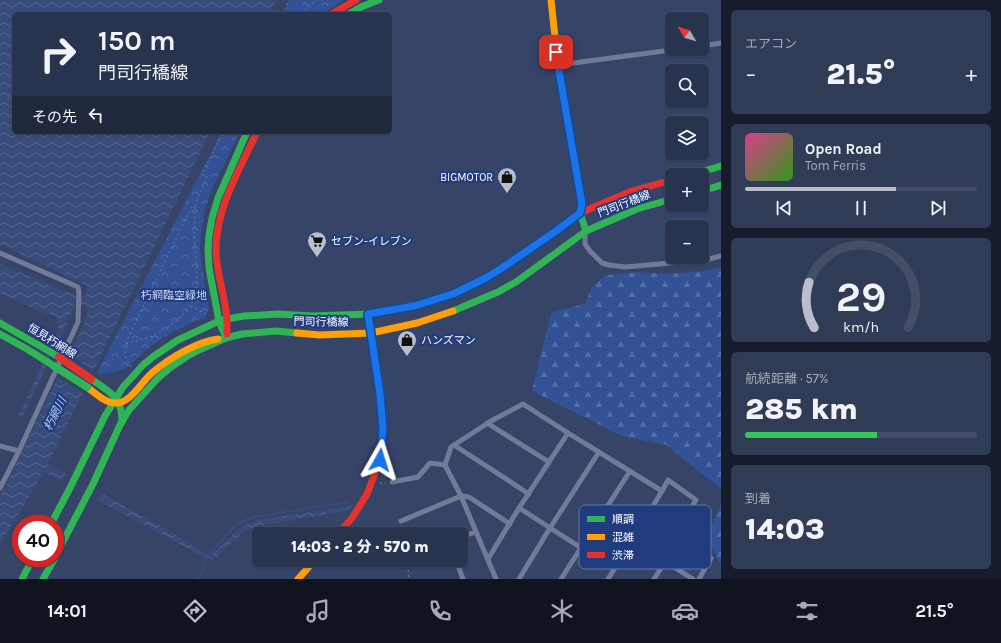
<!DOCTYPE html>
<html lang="ja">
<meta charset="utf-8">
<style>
:root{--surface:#28334e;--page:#303b55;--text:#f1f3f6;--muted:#a5aab6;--line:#444e66;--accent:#b9beca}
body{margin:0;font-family:Karla,"Noto Sans JP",sans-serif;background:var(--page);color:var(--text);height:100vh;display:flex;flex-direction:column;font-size:15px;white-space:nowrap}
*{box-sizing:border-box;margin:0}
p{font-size:13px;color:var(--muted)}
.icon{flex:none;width:22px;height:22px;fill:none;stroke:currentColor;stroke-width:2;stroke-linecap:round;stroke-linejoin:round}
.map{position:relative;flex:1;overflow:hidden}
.details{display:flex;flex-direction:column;gap:10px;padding:10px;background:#161c2b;width:280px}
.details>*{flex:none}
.banner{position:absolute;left:12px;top:12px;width:380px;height:122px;border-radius:6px;box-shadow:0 1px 3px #0004,0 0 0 1px var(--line);background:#28334e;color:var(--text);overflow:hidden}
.needle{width:26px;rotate:308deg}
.fabs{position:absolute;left:665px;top:12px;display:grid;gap:8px}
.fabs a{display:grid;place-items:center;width:44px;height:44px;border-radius:6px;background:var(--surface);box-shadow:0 1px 3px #0004,0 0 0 1px var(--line);font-size:20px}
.speed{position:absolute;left:12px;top:515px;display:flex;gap:8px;font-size:20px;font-weight:700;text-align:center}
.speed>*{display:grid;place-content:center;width:52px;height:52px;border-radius:50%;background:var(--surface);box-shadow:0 1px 3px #0004,0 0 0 1px var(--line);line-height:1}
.speed .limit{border:6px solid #d22;background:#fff;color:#111}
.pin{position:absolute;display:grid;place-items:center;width:34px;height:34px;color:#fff;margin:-17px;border-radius:8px;box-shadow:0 2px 6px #0006}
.me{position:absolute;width:44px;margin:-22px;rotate:6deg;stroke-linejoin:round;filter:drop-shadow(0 0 3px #0008)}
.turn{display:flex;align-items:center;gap:14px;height:84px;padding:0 20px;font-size:18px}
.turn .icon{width:52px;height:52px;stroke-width:2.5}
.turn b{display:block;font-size:28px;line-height:34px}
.then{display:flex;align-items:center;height:38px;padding:0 20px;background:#0003;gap:8px;font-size:15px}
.big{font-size:30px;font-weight:800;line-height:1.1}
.details .widget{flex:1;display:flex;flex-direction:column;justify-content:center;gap:6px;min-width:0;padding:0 14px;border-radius:6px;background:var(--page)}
.details .dial{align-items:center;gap:0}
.dial svg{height:104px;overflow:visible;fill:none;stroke:var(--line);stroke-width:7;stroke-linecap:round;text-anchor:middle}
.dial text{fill:var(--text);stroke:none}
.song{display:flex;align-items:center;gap:12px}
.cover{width:48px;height:48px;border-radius:6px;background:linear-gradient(135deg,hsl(330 70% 55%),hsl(110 70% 35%))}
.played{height:4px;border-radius:2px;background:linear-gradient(90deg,var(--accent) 65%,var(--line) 65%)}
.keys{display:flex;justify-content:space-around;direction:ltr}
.heat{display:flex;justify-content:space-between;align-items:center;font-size:22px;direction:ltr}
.charge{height:6px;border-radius:3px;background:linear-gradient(90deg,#34c759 57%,var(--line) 0)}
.trip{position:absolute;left:252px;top:527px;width:216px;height:40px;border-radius:6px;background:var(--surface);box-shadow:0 1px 3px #0004,0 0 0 1px var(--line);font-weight:800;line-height:40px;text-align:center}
.tabs{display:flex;height:64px;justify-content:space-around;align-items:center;background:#10141f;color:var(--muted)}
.tabs .icon{width:28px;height:28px}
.tabs .on{color:var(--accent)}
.tabs b{font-size:18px;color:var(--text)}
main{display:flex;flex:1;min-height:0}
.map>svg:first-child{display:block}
.forest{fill:url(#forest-firs)}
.park{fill:url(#park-crowns)}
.water{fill:url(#water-waves)}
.pier{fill:#364468}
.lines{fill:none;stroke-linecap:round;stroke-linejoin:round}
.stream{stroke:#384c7b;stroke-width:2}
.path{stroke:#717b97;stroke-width:1;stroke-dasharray:2 3;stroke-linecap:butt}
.street{stroke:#717b97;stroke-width:5}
.fast{stroke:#30b455;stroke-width:7}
.slow{stroke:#ff9f0a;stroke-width:7}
.jam{stroke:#e5322d;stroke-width:7}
.fast-bridge{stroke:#30b455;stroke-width:8}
.jam-bridge{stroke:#e5322d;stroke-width:8}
.route-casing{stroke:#114b97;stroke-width:10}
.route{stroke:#1a73e8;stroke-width:7}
.labels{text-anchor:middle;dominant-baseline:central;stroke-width:4;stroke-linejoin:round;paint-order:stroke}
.poi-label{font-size:11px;fill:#fff;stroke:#203c7e;text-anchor:start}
.street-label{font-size:11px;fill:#fff;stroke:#203c7e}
.park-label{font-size:11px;fill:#c8d6f5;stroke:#203c7e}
.water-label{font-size:12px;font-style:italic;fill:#afc4ef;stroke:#203c7e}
.key{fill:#203c7e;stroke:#6376a5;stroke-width:1}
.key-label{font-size:11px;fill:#fff}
</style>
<main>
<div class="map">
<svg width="721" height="579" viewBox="0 0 721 579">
<defs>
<pattern id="forest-firs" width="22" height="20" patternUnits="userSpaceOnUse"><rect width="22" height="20" fill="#335295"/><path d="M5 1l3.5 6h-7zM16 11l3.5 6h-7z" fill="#526ca5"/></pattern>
<pattern id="park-crowns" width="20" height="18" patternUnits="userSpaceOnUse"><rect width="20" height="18" fill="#335295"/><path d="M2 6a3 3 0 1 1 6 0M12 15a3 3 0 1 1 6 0" fill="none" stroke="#526ca5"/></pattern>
<pattern id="water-waves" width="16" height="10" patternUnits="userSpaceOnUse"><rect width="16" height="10" fill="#384c7b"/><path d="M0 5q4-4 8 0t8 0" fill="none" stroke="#56678f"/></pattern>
</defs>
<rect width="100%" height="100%" fill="#364468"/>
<g class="forest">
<polygon points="721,267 721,489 666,445 622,436 532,391 542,349 552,312 585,304 592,287 604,276 615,274 638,272 664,274 705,271"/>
<polygon points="721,504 721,566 707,537"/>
</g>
<g class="park">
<polygon points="290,0 343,0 322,14 283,14"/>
<polygon points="222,132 240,132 218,176 210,194 205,211 201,231 200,250 202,267 209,309 204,318 194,322 173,332 152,345 125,369 100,375 97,372"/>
</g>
<polygon class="water" points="0,0 276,0 269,14 14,14 14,132 210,132 48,464 159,525 210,556 241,527 257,520 352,506 351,510 256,526 244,531 212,561 44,472 0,544 0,497 87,317 87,305 74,305 65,328 22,418 18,416 59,330 56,316 41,312 0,293 0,264 74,295 86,296 87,286 0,244"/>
<g class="pier">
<polygon points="67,353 95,372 84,394 56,376"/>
<polygon points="67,472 102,491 96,502 61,483"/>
</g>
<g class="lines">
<g class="stream">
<polyline points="208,556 238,523 254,517 348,502"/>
<path d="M198,579C202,574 205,565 206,558L204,557"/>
</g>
<g class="path">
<polyline points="282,14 289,0"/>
<polyline points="301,14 316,0"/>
<polyline points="191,306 209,316"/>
<polyline points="126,344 148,338 162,331 178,320 191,305 196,290 197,276 194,232 195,216 195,206"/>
<path d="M131,367C124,356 124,352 127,340L191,208L195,206L207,176L202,174L223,132"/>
<polyline points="380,483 386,483"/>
<polyline points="402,527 403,534"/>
<polyline points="407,560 409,579"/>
</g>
<g class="street">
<polyline points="702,46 721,43"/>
<polyline points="558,65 679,49"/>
<polyline points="585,232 585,244 590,251 602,263 609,265 625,267 705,260 721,256"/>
<polyline points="0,253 78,287 79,293 78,322 19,451 0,488"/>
<polyline points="487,423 549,462"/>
<polyline points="454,445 529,494"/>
<polyline points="0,446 19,451"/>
<polyline points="392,482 418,477 430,463 445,465"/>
<polyline points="519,508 614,569"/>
<polyline points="401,521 461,496 469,497 510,524"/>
<polyline points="461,537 476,532"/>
<polyline points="632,541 693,579"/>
<polyline points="488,559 519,508 568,433"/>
<polyline points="456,560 463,579"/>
<polyline points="496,579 461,496 445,465 451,447 491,421 523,404 568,433 662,491 632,541 608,579"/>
<polyline points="519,579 550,528 599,452"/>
<polyline points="561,579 630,471"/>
<polyline points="654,579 688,526 688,513 696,500 668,480 662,491"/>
<polyline points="699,579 711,558"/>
</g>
<g class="fast">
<polyline points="349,14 361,7 379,0"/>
<polyline points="690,175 721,166"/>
<polyline points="578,180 582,204 580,213 586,231"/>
<polyline points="702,191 721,185"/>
<polyline points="453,311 498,292 516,282 586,231 637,209 672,199"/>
<polyline points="369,314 380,385"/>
<polyline points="0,323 59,357"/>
<polyline points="0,334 27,349 54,366"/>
<polyline points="226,338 219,321 209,268 208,250 209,235 212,218 218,198 247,132"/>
<path d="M91,379C109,391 123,398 122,422"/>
<polyline points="51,524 70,488 105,416 123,387 143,365 154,356 178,340 219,321 227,319 244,316 279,314 312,316 369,314 414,306 453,294 472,285"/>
<polyline points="55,557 93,484 120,425 129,410 158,378 171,367 186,357 199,350 226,338 242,334 275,331 297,333"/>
<polyline points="22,579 33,558"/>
<polyline points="43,579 55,558"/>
</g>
<g class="slow">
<polyline points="551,0 558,65 578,180"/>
<polyline points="297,333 320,335 371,333 417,323 453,311"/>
<path d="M87,387C95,393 105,403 116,403C131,403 142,381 153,372C170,358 196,342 218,339"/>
<polyline points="298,579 315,560"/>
</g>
<g class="jam">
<polyline points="332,14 356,0"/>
<polyline points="472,285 486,278 505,266 556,231 580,213 632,191 672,180"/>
<path d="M227,334C227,329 227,324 227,319C225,295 216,273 216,249C216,208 240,169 257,132"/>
<polyline points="338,534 352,518 367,494 380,460 383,429 380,385"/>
</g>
<polyline class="fast-bridge" points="54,366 87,387"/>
<polyline class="jam-bridge" points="59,357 91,379"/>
</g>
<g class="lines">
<g class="route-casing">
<polyline id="route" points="380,460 383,429 380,394 368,314 414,306 453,294 486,278 505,266 556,231 580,213 582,204 558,65 556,52"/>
</g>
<use href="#route" class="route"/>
</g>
<defs>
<g id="shop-pin" transform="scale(1)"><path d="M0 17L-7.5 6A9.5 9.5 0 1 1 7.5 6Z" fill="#b9beca" stroke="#203c7e"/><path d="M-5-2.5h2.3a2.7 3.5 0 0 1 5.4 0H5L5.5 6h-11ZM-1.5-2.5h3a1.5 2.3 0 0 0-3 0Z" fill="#111"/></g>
<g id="supermarket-pin" transform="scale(1)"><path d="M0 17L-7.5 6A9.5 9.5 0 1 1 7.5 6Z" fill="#b9beca" stroke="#203c7e"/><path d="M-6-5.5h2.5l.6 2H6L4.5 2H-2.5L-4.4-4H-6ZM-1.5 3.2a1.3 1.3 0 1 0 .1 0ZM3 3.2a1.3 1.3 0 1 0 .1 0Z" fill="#111"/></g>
</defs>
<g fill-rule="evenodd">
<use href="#shop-pin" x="507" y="177"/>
<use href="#supermarket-pin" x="317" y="241"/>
<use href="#shop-pin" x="407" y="340"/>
</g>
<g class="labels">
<g class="poi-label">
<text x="493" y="177" text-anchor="end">BIGMOTOR</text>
<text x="331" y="241">セブン-イレブン</text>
<text x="421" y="340">ハンズマン</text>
</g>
<g class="street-label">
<text transform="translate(624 204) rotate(-21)">門司行橋線</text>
<text transform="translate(321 322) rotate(1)">門司行橋線</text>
<text transform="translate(52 341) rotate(32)">恒見朽網線</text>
</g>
<g class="park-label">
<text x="174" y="295">朽網臨空緑地</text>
</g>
<g class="water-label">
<text transform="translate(55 414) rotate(-63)">朽網川</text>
</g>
</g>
<rect x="579" y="505" width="132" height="64" rx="6" class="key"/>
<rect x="587" y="516" width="18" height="6" fill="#30b455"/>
<rect x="587" y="534" width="18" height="6" fill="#ff9f0a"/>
<rect x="587" y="552" width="18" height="6" fill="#e5322d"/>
<g class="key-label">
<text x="612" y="523">順調</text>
<text x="612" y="541">混雑</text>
<text x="612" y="559">渋滞</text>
</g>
</svg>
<div class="fabs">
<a><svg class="needle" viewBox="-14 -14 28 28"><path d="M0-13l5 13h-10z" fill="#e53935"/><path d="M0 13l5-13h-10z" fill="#a5aab6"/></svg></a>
<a><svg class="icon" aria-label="search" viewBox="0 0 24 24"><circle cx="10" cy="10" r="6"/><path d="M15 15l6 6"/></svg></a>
<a><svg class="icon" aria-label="layers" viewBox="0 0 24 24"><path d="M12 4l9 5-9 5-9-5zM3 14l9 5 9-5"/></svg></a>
<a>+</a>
<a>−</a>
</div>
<div class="speed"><div class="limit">40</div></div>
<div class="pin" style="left:556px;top:52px;background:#d93025"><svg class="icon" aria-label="arrive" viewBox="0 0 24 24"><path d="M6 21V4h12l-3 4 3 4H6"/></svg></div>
<svg class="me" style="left:380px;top:460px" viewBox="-20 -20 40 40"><path d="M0-17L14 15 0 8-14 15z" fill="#1a73e8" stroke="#fff" stroke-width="4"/></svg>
<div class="trip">14:03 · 2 分 · 570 m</div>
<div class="banner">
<div class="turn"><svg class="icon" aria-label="right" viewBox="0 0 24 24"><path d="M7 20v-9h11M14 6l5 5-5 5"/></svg><div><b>150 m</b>門司行橋線</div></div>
<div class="then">その先<svg class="icon" aria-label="left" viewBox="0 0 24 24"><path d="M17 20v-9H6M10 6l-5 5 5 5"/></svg></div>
</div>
</div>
<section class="details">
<div class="widget"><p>エアコン</p>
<div class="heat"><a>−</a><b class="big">21.5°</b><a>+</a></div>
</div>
<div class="widget">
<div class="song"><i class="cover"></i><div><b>Open Road</b><p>Tom Ferris</p></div></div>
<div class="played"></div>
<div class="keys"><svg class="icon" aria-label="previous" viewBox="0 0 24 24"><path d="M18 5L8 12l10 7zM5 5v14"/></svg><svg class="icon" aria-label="pause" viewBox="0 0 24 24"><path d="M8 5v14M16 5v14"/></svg><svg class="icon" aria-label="next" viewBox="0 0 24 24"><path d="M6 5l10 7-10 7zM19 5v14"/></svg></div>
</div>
<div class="widget dial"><svg viewBox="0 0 100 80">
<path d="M14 69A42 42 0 1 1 86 69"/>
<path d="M14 69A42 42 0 0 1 10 34" stroke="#b9beca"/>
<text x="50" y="56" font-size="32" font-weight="700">29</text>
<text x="50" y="72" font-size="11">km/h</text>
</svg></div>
<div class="widget"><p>航続距離 · 57%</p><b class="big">285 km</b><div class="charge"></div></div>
<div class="widget"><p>到着</p><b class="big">14:03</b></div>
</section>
</main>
<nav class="tabs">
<b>14:01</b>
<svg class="icon on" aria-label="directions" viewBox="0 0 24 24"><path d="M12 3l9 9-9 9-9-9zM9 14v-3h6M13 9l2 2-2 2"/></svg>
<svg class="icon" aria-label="music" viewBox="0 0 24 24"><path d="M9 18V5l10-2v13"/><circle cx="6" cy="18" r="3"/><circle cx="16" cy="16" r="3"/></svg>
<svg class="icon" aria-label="phone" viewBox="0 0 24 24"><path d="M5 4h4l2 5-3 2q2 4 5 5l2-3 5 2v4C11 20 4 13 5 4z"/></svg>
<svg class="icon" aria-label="climate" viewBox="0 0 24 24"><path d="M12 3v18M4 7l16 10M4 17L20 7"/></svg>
<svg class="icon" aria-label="car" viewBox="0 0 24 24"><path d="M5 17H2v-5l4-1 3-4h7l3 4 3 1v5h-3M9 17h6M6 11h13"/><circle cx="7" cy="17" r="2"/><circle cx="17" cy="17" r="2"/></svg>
<svg class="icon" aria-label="filters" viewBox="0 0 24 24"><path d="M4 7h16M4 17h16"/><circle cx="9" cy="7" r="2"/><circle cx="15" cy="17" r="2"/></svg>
<b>21.5°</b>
</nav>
